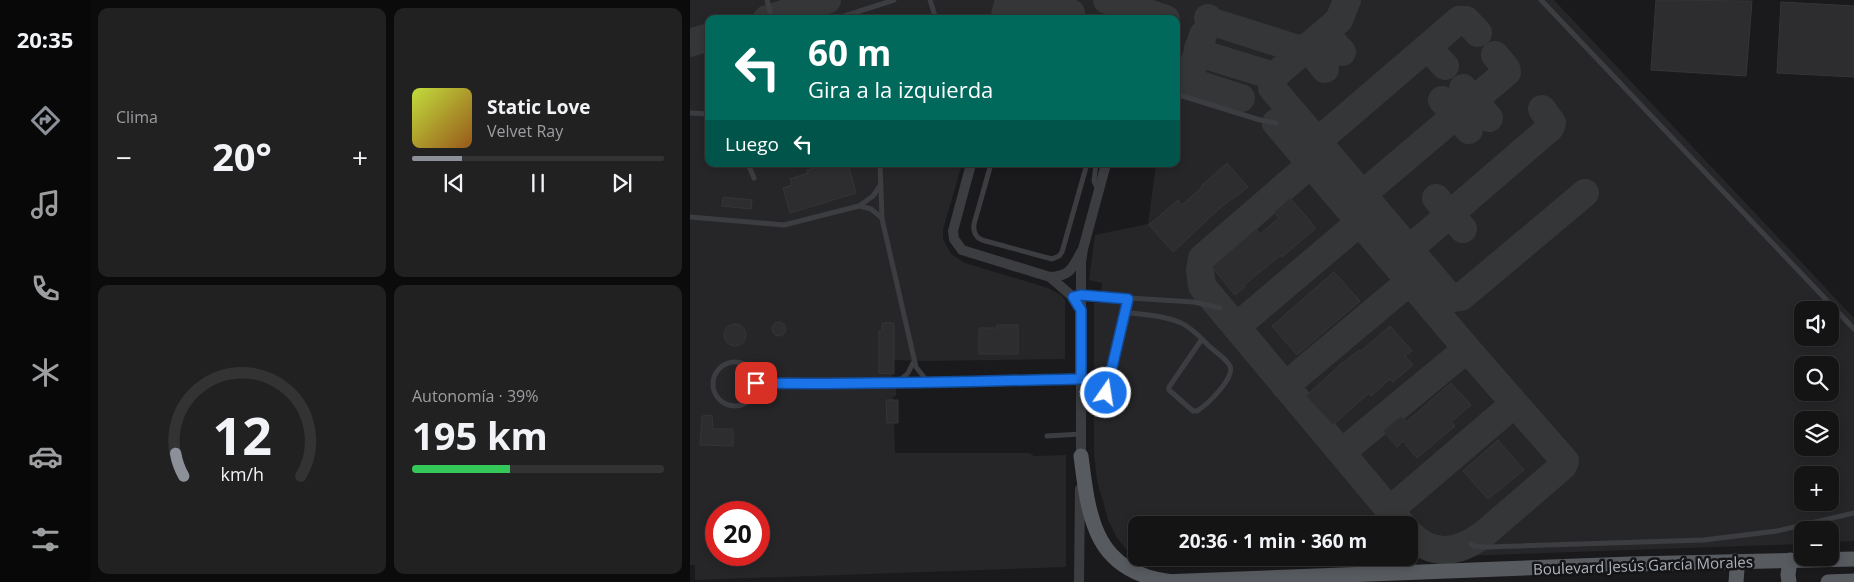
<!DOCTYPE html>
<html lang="es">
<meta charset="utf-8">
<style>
:root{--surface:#141415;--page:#212122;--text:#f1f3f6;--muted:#9d9ea0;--line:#333334;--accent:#8c9099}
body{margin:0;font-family:"Open Sans",sans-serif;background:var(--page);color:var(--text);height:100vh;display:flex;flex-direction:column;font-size:19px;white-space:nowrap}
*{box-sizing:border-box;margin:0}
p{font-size:16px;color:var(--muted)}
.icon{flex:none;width:28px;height:28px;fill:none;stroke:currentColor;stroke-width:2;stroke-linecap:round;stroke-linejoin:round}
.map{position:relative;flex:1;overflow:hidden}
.drawer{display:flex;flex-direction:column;gap:8px;padding:8px;background:#0b0b0c;width:600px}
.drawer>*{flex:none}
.guide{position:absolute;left:15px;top:15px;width:475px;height:152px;border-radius:10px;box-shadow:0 2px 8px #0003,0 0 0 1px var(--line);background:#00695c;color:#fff;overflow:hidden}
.tools{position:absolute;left:1104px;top:301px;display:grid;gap:10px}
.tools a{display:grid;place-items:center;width:45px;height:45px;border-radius:10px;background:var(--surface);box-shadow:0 2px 8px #0003,0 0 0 1px var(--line);font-size:25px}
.speed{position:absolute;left:15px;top:501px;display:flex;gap:10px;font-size:25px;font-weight:700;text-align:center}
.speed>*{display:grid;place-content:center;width:65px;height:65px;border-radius:50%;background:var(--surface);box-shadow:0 2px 8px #0003,0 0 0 1px var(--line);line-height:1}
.speed .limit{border:8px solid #d22;background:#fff;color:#111}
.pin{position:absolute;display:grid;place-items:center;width:42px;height:42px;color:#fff;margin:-21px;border-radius:10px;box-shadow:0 2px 8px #0006}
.me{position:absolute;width:55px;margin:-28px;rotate:13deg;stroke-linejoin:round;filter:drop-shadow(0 0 4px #0008)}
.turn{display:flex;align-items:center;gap:18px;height:105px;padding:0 20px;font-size:22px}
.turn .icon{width:65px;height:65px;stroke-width:2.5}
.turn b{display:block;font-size:35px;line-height:42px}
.then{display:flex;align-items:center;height:48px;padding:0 20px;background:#0003;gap:10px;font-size:19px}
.big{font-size:38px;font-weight:700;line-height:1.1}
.drawer .widget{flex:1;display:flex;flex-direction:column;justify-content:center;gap:8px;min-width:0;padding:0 18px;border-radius:10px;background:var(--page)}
.drawer .dial{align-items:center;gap:0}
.dial svg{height:130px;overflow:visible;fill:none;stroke:var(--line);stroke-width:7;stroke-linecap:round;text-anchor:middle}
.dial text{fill:var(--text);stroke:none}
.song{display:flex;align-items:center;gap:15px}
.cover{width:60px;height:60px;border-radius:8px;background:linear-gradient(135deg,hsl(70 70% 55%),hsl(30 70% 35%))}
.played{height:5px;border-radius:2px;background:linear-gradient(90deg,var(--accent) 20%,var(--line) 20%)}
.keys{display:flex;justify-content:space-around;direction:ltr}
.heat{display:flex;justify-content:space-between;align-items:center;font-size:28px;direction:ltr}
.charge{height:8px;border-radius:4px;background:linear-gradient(90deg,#34c759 39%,var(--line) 0)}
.drawer .tiles{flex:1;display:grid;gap:8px;grid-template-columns:repeat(2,1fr)}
.trip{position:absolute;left:438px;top:516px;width:290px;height:50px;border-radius:10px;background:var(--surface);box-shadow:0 2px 8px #0003,0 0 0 1px var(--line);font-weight:700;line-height:50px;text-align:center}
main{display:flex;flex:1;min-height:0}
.tabs{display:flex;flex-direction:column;width:90px;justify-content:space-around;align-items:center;background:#080808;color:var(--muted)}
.tabs .icon{width:35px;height:35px}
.tabs .selected{color:var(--accent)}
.tabs b{font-size:22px;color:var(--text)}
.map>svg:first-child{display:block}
.built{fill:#262629;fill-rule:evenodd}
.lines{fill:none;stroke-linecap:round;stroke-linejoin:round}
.taxiway{stroke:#343638;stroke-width:28}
.building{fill:#2d2d30;stroke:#343538}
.service{stroke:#3b3d40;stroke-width:5}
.minor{stroke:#3b3d40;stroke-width:10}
.primary{stroke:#575a5f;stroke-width:15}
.route-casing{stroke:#114b97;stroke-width:12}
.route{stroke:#1a73e8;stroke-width:9}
.labels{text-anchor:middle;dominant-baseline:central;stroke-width:5;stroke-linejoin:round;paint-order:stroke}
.street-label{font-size:15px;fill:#adb3ba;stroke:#151517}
</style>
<main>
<nav class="tabs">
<b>20:35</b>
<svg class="icon selected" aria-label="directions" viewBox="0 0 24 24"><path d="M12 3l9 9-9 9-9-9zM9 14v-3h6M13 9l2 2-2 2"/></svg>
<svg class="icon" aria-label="music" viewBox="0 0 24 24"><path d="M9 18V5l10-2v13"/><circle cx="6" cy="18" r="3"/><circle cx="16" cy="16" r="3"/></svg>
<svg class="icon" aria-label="phone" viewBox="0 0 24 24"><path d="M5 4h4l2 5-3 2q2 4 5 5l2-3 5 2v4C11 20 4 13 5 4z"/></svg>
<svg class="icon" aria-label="climate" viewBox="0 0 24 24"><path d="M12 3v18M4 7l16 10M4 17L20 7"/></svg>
<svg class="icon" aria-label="car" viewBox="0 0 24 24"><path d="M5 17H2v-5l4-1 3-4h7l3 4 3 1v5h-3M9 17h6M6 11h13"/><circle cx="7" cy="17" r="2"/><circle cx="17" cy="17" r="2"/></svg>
<svg class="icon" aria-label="filters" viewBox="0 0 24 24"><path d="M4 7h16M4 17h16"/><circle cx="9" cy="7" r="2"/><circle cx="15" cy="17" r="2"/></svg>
</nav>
<section class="drawer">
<div class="tiles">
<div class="widget"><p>Clima</p>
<div class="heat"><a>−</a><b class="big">20°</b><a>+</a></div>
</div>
<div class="widget">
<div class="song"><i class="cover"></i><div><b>Static Love</b><p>Velvet Ray</p></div></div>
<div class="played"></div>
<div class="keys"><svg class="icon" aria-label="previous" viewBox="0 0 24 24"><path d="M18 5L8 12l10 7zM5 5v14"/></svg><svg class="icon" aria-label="pause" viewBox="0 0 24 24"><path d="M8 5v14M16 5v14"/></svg><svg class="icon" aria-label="next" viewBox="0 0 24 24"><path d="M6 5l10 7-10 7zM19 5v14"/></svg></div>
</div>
<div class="widget dial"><svg viewBox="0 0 100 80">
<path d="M14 69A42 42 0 1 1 86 69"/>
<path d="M14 69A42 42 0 0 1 9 55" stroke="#8c9099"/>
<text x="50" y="56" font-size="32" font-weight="700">12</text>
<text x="50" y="72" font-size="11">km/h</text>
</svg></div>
<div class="widget"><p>Autonomía · 39%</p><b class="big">195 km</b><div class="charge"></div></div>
</div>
</section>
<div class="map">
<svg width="1164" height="582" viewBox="0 0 1164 582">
<rect width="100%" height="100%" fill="#1a1a1c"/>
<path class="built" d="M0,0H864L1164,318V541L1140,542V530H1112V544L458,567L439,553L427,538L418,520L407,480L404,455V303H410L412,283L399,280L405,235L458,224L466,164H486V19H19V164H272L253,230V239L261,254L275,263L358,288L371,295L375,300V359L232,361L204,360V373L202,374V387H206V396L203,397V400H208V423H204L205,453H340L344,456L376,455V567L5,580V565H0ZM1112,310H1140V338H1112ZM1112,365H1140V392H1112ZM1112,420H1140V448H1112ZM1112,475H1140V502H1112ZM26,512H69V555H26ZM446,525H719V558H446Z"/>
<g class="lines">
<g class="taxiway">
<polyline points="329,0 376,15 381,13"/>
<path d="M417,0C426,3 441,11 449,6L452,11L476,19"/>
<polyline points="657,0 649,20 584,76 582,80 582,88 758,295 764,298 771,297 895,193"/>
<polyline points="518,18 520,21 605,48 620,50"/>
<polyline points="77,19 137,0"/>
<polyline points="314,19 319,0"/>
<polyline points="638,30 637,36 652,52"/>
<polyline points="0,43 19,37"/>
<polyline points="620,45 620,50 635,69"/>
<polyline points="508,48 512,54 584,76"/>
<polyline points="740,50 755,66"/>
<polyline points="486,77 495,80 499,79 501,82 551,98"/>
<polyline points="499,79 513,35"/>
<polyline points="773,88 780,97 781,103 787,104 799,118"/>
<polyline points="752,100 764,113 763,119 769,119 779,130"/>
<path d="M586,123L777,349L875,461L873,466L794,534C769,553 743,558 719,533"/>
<polyline points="633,149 631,143 635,135 769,20 776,20 788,33"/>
<polyline points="621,164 512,258 510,270 512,286 712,525"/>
<polyline points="746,198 756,210 756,217 762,217 773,229"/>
<polyline points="678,202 677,194 680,188 817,72 816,68 805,55"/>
<polyline points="712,242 722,245 731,239 860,128 862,123 852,109"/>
<polyline points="546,327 670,222"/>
<polyline points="595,386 719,282"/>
<polyline points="652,452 777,349"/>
<polyline points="700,510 824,404"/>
</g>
</g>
<g class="building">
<polygon points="966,0 1062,1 1056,76 961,70"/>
<polygon points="1091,2 1164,6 1164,77 1087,73"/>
<polygon points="537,163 558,187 530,208 483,252 459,225 488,200 492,205 512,187 511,186"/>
<polygon points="139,164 158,164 166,193 100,213 93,188 102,185 100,179 118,173 117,170"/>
<polygon points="33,197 62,200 61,209 32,206"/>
<polygon points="600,198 626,228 592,257 591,255 554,285 555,287 545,295 522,267 566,229 570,234 589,218 584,212"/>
<polygon points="644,272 670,301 607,355 582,326"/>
<circle cx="89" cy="329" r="7"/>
<polygon points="192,323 204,323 204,374 189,373 189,331 192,331"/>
<circle cx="45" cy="335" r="11"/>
<polygon points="307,325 328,325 328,354 289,354 289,328 307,328"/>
<polygon points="700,326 722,351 715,356 723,365 703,382 700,379 681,396 679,393 643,425 616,396 651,364 669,350 671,351"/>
<polygon points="761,383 781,405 761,422 765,426 727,458 713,441 707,447 693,431 711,416 716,422"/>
<polygon points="196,400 208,400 208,423 197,423"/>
<polygon points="22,415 23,429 43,429 43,446 10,445 12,416"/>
<polygon points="808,440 834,470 798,499 773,471"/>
</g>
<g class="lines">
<g class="service">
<polyline points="77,0 82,19"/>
<polyline points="240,0 246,19"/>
<polyline points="851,0 1164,329"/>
<polyline points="145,19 204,0"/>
<polyline points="486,94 570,120 586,123"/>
<polyline points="0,113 19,114"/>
<polyline points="58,164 64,178"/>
<polyline points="190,164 192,219 226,367 237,381"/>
<path d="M301,164L284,224C283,232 285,237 292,240L362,259L369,256L372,252L397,164"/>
<polyline points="406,164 404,181 407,188"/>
<polyline points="170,206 181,209 192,218"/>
<polyline points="0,217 94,225 169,206 183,196 189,187"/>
<polyline points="391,295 504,302 530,308"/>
<path d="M434,312C453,315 474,315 491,323C501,327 510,337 518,345C524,351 537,359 540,366C545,378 517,405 507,411H503L479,390V387L512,339"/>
<circle cx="45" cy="384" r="22"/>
<polyline points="209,381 218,373 223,363"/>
<polyline points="67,383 148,384 208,382 391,379"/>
<polyline points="416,393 437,299"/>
<polyline points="357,436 391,434"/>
<polyline points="781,544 784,546 797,547 1014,540 1087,531 1164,513"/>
</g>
<g class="minor">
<path d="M281,164L263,231L264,239L272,250L360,277C380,276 382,269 391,252"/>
<polyline points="360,277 383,297 390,309"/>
<polyline points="391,462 391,262 393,249 416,164"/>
<polyline points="389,582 390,489"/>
</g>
<g class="primary">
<path d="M391,456C399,521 405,572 482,582"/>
<polyline points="1045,561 1047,569 1046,582"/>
<polyline points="472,582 941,564 1164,559"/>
<polyline points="1099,582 1098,575 1100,560"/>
<polyline points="1138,582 1164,581"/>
</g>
</g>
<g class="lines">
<g class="route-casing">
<path id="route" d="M66,383C175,385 283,381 391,379V310L383,297L391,295L438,299L416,393"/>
</g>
<use href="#route" class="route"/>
</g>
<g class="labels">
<g class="street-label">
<text transform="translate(953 565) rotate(-2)">Boulevard Jesús García Morales</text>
</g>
</g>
</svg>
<div class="tools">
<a><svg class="icon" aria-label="sound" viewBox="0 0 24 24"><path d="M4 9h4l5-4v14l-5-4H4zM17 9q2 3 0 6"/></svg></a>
<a><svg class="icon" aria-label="search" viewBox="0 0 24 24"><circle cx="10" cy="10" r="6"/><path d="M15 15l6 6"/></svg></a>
<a><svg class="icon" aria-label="layers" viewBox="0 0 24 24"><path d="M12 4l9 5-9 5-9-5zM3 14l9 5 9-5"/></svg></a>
<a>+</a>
<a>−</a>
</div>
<div class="speed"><div class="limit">20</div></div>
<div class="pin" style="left:66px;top:383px;background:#d93025"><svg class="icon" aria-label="arrive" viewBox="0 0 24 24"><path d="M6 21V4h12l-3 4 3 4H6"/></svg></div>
<svg class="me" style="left:416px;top:393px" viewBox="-20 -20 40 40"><circle r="17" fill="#1a73e8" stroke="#fff" stroke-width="3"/><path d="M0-11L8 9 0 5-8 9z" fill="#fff"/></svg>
<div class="trip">20:36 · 1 min · 360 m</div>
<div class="guide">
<div class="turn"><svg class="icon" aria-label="left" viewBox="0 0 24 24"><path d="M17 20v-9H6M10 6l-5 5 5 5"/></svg><div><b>60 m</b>Gira a la izquierda</div></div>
<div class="then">Luego<svg class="icon" aria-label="left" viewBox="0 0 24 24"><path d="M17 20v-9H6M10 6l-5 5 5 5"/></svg></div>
</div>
</div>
</main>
